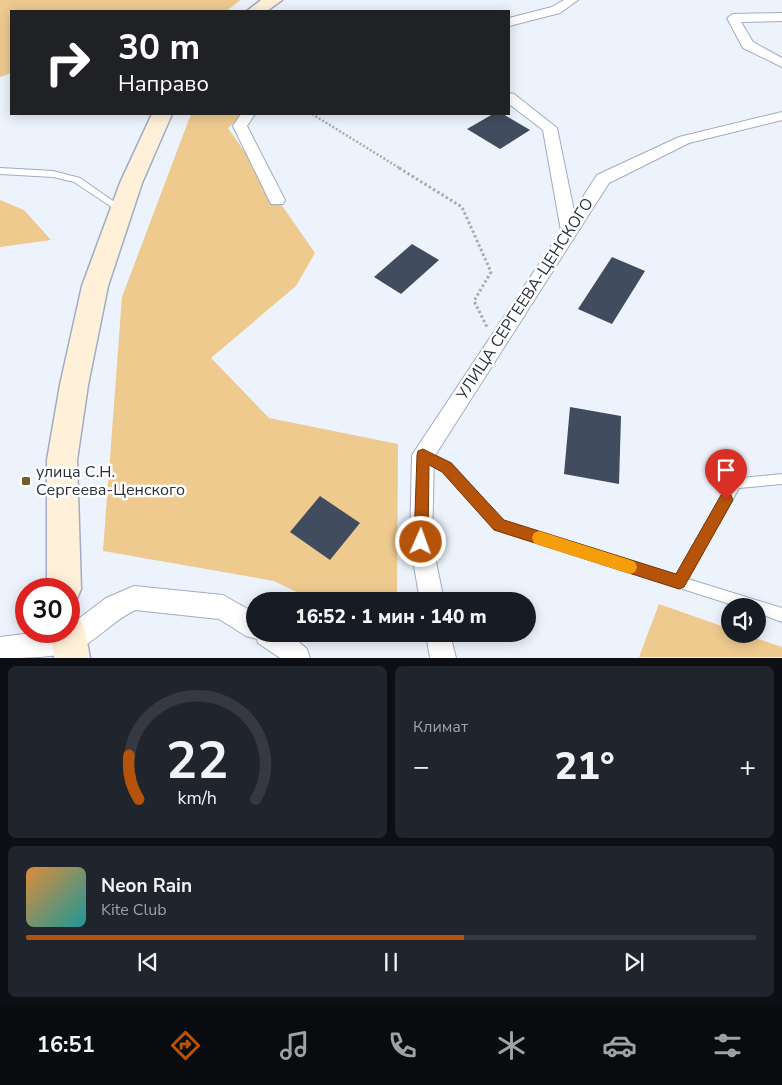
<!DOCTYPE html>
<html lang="ru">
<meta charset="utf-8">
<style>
:root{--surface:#171b24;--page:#20242c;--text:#f1f3f6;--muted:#9ea1a6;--line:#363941;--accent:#b45309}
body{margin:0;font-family:"Nunito Sans",sans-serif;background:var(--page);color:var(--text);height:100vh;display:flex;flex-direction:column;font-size:19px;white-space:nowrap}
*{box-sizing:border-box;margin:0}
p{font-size:16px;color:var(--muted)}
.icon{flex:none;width:28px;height:28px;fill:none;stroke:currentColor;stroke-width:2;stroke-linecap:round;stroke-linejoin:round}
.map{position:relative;height:658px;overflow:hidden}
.panel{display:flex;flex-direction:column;gap:8px;padding:8px;background:#0d0f14;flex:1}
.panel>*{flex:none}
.banner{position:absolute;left:10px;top:10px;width:500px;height:105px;border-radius:0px;box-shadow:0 2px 12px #0003;background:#202124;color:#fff;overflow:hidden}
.buttons{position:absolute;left:721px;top:598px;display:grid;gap:10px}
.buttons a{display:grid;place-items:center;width:45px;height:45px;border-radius:50%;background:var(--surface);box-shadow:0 2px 12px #0003;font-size:25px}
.speed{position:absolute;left:15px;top:578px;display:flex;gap:10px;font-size:25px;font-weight:700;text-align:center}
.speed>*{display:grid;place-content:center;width:65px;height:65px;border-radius:50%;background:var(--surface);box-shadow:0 2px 12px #0003;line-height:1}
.speed .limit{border:8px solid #d22;background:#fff;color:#111}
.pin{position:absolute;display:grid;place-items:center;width:42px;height:42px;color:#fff;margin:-51px -21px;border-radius:50% 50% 50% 0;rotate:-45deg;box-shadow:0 0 5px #0007}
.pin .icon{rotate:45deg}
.me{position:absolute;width:55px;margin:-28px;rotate:2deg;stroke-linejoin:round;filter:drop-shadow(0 0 4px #0008)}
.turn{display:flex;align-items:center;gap:18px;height:105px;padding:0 25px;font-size:22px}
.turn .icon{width:65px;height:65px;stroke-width:2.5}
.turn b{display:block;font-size:35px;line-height:42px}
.big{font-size:38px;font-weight:800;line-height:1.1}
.panel .card{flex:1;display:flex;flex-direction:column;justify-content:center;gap:8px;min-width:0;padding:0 18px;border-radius:8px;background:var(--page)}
.panel .dial{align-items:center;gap:0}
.dial svg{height:130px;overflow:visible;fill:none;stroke:var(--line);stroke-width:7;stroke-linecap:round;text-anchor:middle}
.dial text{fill:var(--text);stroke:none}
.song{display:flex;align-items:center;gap:15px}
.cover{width:60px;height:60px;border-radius:8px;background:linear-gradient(135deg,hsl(30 70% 55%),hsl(180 70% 35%))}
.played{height:5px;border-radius:2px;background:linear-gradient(90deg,var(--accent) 60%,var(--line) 60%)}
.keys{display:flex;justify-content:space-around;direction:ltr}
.heat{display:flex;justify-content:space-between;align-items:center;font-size:28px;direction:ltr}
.panel .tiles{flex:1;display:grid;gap:8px;grid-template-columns:1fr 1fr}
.card:last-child{grid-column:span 2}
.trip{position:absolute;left:246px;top:592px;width:290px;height:50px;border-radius:25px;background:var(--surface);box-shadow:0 2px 12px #0003;font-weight:800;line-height:50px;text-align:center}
.dock{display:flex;height:80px;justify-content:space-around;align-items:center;background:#090b0e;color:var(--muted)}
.dock .icon{width:35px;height:35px}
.dock .active{color:var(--accent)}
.dock b{font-size:22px;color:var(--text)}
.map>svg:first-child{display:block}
.green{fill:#eeca8f}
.building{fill:#414c5f}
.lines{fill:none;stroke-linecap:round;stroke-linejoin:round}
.lane-casing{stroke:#a0acc3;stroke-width:2}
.street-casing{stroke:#a0acc3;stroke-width:2}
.secondary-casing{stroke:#a0acc3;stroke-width:3}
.path-far1{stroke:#a6acb5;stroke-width:2.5;stroke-dasharray:2 2;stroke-linecap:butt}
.path{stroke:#a6acb5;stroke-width:3;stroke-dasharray:2.5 2.5;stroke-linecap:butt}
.lane{fill:#fff;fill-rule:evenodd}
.street{fill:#fff;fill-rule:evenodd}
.secondary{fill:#fff1d9;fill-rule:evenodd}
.route{fill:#b45309;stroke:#753606}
.slow{fill:#f59e0b}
.poi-dot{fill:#765b2d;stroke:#fff;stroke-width:2}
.labels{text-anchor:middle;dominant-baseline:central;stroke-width:5;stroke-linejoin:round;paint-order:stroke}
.street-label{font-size:16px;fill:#292e37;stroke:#fff}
.poi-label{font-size:16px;fill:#292e37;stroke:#fff;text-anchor:start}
</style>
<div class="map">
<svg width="782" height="658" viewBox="0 0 782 658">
<rect width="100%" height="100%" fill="#edf3fc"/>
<g class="green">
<polygon points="0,0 241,0 226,11 11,11 11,73 0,77"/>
<polygon points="191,114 243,114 228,128 315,253 296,286 211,358 269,418 398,444 397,601 315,601 274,581 103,551 122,297"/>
<polygon points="0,200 24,210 51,240 0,247"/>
<polygon points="659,604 730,629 730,634 743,634 782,647 782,657 639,657"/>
</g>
<g class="building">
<polygon points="493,114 503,114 530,130 500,149 467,129"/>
<polygon points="412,244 439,260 401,294 374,277"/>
<polygon points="612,257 645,271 612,324 578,309"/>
<polygon points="570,407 621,416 619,484 564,474"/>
<polygon points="320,496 360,523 330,560 290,532"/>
</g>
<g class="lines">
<g class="lane-casing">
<g id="lane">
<polygon points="0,168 53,171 80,178 126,210 125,212 119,212 74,182 53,177 0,174"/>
<polygon points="423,450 451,463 503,521 676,575 732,479 782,474 782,484 739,488 688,579 782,608 782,622 758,613 758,606 736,606 495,529 443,471 419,459 417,455 419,451"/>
</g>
</g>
<g class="street-casing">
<g id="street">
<polygon points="564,0 578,0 560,13 509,26 509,18 552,7"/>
<polygon points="782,13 782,21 741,22 753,42 782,58 782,67 743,48 727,18 733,14"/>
<polygon points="509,93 514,94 557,128 574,211 597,175 679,137 782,112 782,120 689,143 609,183 434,457 432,542 444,601 420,601 410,542 412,455 561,231 543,130 509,104"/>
<polygon points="241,114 255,114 247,126 285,200 283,204 271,204 233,126"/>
<path d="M134,586L223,595L255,613V634H290L307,649L310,658H280L258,643L257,639L246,636L219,619L135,610C114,620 98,639 77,650C56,658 23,658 0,658V637L48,631H69V626L106,598Z"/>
<polygon points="426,634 450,634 456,658 430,658"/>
</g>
</g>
<g class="secondary-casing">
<g id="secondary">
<polygon points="261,0 282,0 267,11 247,11"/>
<polygon points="152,114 172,114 142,183 108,286 88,385 77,460 81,589 76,601 69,604 69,589 47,589 47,460 60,385 82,286 120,183"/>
<polygon points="69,614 80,619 85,631 90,658 54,658 51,631 69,631"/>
</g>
</g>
<polyline class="path-far1" points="312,114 401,169"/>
<polyline class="path" points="399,168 462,207 491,272 474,301 487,327"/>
<use href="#lane" class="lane"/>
<use href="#street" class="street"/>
<use href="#secondary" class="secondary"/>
</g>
<polygon class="route" points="423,449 451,463 504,520 676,574 721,495 726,493 731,495 733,500 684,587 679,589 494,530 442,472 429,465 428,542 426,546 421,548 416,546 414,542 417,455 418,451"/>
<polygon class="slow" points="539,531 630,560 635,562 637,567 635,572 630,574 539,545 534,543 532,538 534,533"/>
<rect class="poi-dot" x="21" y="476" width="10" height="10" rx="2.5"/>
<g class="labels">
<g class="street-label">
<text transform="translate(525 299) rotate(-57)">УЛИЦА СЕРГЕЕВА-ЦЕНСКОГО</text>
</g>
<g class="poi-label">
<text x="36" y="472">улица С.Н.<tspan x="36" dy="18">Сергеева-Ценского</tspan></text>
</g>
</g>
</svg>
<div class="buttons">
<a><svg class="icon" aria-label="sound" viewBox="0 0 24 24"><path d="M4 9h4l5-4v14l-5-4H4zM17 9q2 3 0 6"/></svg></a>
</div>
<div class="speed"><div class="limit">30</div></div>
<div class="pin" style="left:726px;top:500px;background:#d93025"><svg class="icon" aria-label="arrive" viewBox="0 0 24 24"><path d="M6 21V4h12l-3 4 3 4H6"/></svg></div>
<svg class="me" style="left:421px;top:542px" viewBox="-20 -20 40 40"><circle r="17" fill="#b45309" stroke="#fff" stroke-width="3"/><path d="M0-11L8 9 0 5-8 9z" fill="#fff"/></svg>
<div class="trip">16:52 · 1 мин · 140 m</div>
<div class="banner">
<div class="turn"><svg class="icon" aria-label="right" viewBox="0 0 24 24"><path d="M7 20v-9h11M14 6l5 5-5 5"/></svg><div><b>30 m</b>Направо</div></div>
</div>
</div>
<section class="panel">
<div class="tiles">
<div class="card dial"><svg viewBox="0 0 100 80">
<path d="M14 69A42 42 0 1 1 86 69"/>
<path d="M14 69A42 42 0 0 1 8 42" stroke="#b45309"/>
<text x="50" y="56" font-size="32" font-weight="700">22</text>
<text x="50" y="72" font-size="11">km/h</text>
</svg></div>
<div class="card"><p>Климат</p>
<div class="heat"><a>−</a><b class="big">21°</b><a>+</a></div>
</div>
<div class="card">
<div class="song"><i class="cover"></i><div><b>Neon Rain</b><p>Kite Club</p></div></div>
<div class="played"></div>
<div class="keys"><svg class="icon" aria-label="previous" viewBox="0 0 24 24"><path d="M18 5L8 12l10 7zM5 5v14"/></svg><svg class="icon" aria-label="pause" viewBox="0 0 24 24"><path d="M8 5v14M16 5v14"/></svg><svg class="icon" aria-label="next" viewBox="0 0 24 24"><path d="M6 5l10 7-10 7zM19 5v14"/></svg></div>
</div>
</div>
</section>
<nav class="dock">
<b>16:51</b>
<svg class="icon active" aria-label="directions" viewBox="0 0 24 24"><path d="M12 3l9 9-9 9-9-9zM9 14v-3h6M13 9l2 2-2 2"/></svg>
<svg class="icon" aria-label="music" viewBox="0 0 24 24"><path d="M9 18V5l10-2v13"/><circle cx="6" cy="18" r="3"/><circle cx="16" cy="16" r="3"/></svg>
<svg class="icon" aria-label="phone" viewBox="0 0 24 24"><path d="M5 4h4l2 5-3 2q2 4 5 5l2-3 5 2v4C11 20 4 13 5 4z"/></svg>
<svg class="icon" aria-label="climate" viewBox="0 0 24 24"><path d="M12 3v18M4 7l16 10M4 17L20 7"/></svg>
<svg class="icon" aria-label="car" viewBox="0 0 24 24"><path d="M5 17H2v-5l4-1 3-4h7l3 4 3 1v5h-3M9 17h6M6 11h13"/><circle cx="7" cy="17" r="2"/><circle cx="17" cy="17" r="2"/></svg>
<svg class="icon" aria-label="filters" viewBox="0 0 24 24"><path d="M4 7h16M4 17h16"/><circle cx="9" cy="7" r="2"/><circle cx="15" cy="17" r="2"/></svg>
</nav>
